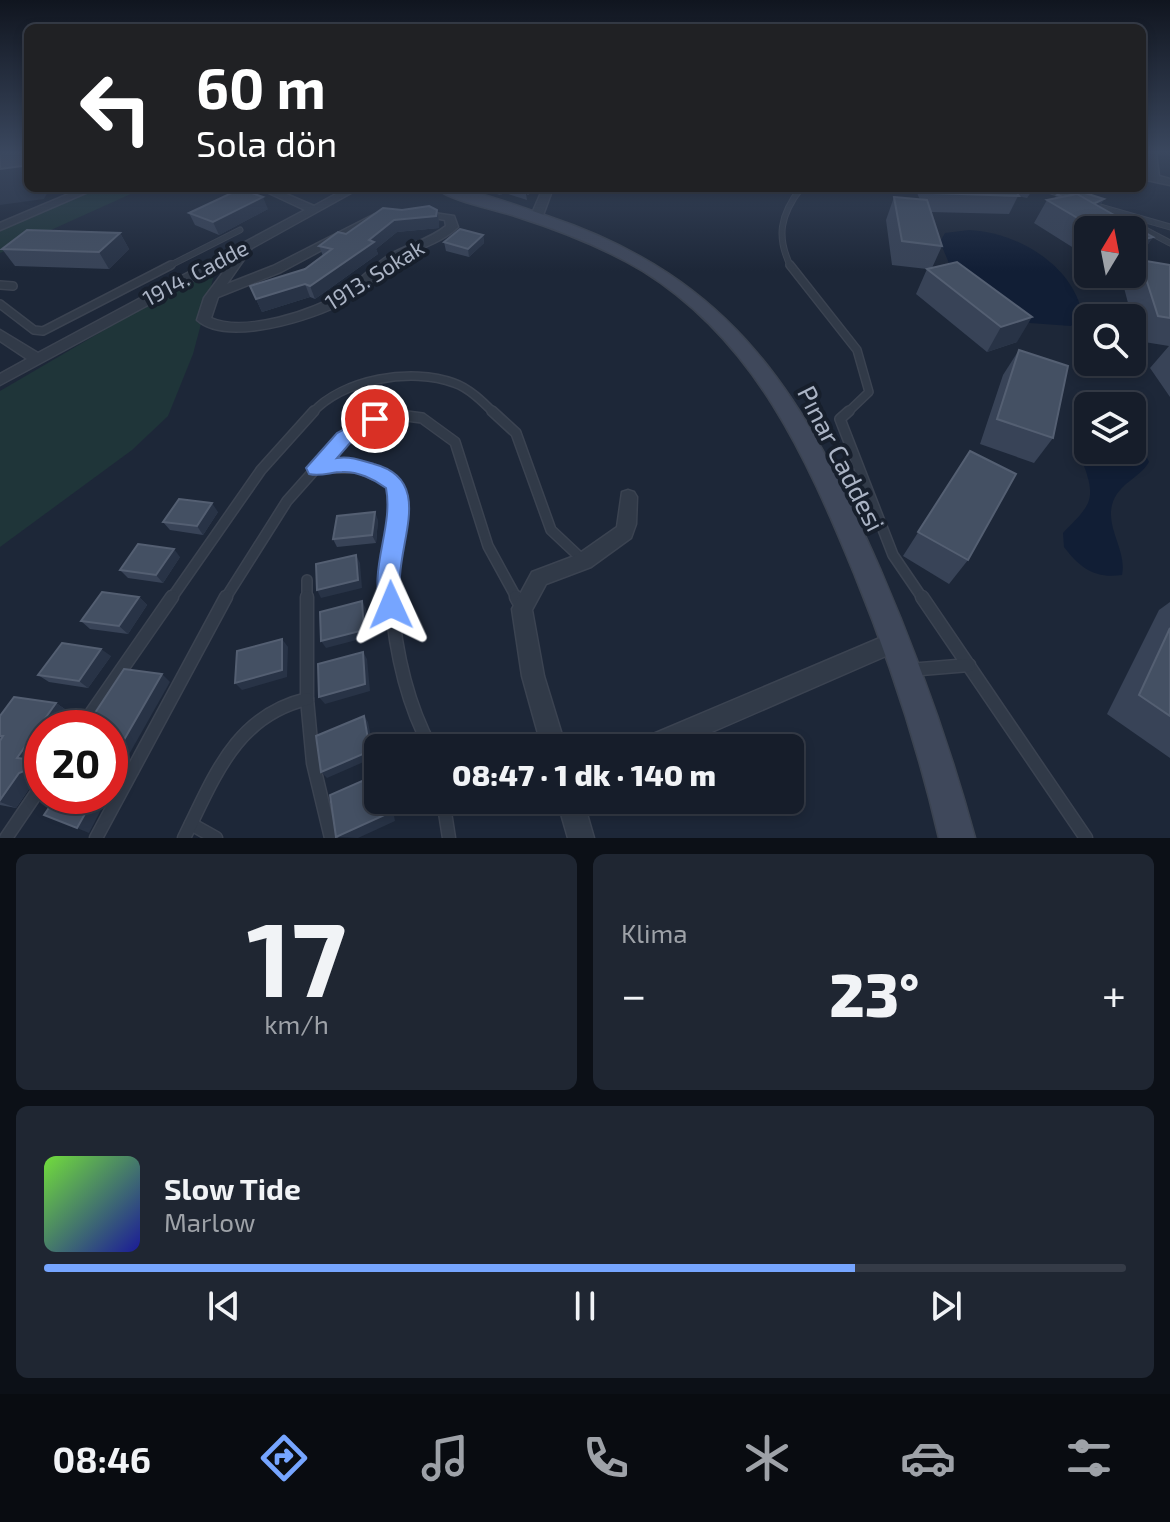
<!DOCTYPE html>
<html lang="tr">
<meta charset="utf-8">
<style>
:root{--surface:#161d2a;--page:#1f2632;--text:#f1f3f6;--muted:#9ea2a8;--line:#353b47;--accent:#76a5ff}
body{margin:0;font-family:"Exo 2",sans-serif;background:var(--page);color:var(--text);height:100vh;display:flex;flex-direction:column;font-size:30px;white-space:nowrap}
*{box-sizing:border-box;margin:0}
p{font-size:26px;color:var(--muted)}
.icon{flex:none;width:44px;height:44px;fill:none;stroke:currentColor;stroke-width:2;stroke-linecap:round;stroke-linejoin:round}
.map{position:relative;height:838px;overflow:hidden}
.drawer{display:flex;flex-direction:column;gap:16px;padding:16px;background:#0c1017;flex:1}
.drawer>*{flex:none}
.guide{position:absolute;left:24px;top:24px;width:1122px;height:168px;border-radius:12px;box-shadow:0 4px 12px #0003,0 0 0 2px var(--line);background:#202124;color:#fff;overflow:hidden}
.needle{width:52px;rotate:10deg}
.fabs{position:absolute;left:1074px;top:216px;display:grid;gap:16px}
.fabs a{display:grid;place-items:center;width:72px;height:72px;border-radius:12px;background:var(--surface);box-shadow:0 4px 12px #0003,0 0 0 2px var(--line);font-size:40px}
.speed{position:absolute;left:24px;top:710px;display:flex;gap:16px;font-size:40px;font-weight:700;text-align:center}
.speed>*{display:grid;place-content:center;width:104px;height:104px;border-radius:50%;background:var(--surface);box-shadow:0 4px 12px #0003,0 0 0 2px var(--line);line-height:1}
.speed .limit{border:12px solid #d22;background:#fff;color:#111}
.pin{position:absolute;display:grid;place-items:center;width:68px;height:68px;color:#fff;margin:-34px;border:4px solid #fff;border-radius:50%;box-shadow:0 2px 8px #0007}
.me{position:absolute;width:88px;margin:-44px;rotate:359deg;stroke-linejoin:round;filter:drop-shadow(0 0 6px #0008)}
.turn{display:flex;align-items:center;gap:28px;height:168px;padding:0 40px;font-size:36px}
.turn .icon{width:104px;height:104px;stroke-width:2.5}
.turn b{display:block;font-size:56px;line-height:68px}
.big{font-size:60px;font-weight:800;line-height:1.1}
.drawer .tile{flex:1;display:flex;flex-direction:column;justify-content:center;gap:12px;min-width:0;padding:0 28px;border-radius:12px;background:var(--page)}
.drawer .dial{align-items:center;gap:0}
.dial b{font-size:104px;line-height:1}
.song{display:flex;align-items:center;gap:24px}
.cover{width:96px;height:96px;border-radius:12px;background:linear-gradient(135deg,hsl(100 70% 55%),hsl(240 70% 35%))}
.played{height:8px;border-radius:4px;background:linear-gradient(90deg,var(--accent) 75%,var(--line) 75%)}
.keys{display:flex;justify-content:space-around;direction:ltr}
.heat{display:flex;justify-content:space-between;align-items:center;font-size:44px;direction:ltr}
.drawer .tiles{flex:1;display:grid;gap:16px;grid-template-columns:1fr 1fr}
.tile:last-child{grid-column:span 2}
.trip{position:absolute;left:364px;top:734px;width:440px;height:80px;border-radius:12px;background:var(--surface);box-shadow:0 4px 12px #0003,0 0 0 2px var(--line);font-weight:800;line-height:80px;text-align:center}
.menu{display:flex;height:128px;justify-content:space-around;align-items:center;background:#090c11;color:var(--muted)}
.menu .icon{width:56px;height:56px}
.menu .current{color:var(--accent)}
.menu b{font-size:36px;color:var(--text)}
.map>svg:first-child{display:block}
.green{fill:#1f3539}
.water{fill:#111e35}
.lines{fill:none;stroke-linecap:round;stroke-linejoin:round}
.lane-far3-casing{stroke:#3b4351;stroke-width:7}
.lane-far2-casing{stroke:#3b4351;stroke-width:10}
.lane-far1-casing{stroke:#3b4351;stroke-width:12}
.lane-casing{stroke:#3b4351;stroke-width:15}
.street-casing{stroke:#3b4351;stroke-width:3}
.secondary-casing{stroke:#3b4351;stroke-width:3}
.lane-far3{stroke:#313a48;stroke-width:5}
.lane-far2{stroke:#313a48;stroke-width:7}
.lane-far1{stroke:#313a48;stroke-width:9}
.lane{stroke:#313a48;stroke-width:12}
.street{fill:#313a48;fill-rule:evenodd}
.secondary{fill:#3f485b;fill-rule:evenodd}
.wall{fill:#384357}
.shaded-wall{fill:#283346}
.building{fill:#445063;stroke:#545f72;stroke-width:2}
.route{fill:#76a5ff;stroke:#4d6ba6;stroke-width:2}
.labels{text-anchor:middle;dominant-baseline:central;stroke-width:8;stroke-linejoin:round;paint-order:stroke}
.far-street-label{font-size:22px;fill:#abb4c5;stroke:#171f2c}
.street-label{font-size:26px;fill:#abb4c5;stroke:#171f2c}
</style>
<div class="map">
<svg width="1170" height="838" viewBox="0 0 1170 838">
<rect width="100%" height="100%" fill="#1d2738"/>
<g class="green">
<polygon points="92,188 144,188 0,253 0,227"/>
<polygon points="217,264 193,354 168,416 132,450 0,547 0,391"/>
</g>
<g class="water">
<path d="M969,230C1016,232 1072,264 1082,313L1071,326L1030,323L1014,313L959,274L949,263L940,242L945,233Z"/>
<path d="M1083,417L1088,418V450H1132V435L1139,441L1149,462C1139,479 1118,483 1112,505C1106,529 1127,551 1122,575C1095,579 1080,568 1064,547L1063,533C1071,524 1083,514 1088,503C1098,479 1069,448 1075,422Z"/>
</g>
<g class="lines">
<g class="lane-far3-casing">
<g id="lane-far3">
<polyline points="1042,188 1066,196"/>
<polyline points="1090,204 1170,227"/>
<polyline points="1121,217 1170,243"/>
<polyline points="167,267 240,230"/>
<path d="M791,267C776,237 780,215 801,188"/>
</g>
</g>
<g class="lane-far2-casing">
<g id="lane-far2">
<polyline points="790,265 857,350 869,392 847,413"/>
<polyline points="0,285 13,286"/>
<polyline points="0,304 34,330 43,331 171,265"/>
<path d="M312,413C343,379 412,367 454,383C469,388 483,402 494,413"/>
</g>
</g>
<g class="lane-far1-casing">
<g id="lane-far1">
<polyline points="492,411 516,433 551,530 584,561"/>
<polyline points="849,411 840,419 893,555 923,599"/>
<path d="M318,468H358L395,484C404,523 388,560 391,599"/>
<polyline points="307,580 307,599"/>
<polyline points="171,599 261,470 314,411"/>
<polyline points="225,599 287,501 343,438 375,419 399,415 422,418 455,442 488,546 517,599"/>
</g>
</g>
<g class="lane-casing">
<g id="lane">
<polyline points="307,597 307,699 313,763 331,838"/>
<path d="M391,597C395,649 406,702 431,748"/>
<polyline points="516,597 521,606"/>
<polyline points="922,597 1086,838"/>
<polyline points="909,670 969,665"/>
<polyline points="81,728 172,597"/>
<polyline points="443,800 449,838"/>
<polyline points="191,824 216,838"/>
<polyline points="6,838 42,785"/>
<polyline points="96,838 226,597"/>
<path d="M184,838C214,778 235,716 307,699"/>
</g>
</g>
<g class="street-casing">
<g id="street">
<polygon points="1146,153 1156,153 1159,176 1170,179 1170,185 1142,179 1142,173 1148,174"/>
<polygon points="83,188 97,188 0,230 0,223"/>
<path d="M258,188H272L314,206L347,188H360L252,248L227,284L273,266L375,214L385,216L281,272L218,297L211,318C244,333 314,311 342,292C359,281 373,265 391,254C409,244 430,239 446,226L445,220L414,214V210L454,216L458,227C443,242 422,247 404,257C382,270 366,289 345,302C314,320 226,347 197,320L204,298L233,259L0,385V374L27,359L0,341V330L38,353L305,210Z"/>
<polygon points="543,188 553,188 542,218 532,220 530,218"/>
<polygon points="628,490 634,492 637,497 636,524 631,538 591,567 546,584 532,610 544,676 566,748 542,748 522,676 512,609 532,572 577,555 617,527 622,492"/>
<polygon points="894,632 902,635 905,642 902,649 675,748 635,748 639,740"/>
<polygon points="557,800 583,800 594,838 568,838"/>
</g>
</g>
<g class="secondary-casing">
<path id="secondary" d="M436,188C474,188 511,204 547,216C736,279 804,397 880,569C918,657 950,746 975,838H939C918,747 889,659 854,573C806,456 755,341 643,271C603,247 559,230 515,216C494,209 451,201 436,188Z"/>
</g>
<use href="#lane-far3" class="lane-far3"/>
<use href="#lane-far2" class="lane-far2"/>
<use href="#lane-far1" class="lane-far1"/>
<use href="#lane" class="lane"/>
<use href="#street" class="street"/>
<use href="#secondary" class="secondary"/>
</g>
<g class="wall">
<polygon points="480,188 525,188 527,200 505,193 500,195"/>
<polygon points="915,188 1034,188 1027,198 1018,196 1009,214 931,212 942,246 932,268 957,262 1017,342 987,352 916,294 927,269 892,265 886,220 894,197 920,200"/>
<polygon points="1057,195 1104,199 1099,207 1153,237 1136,261 1132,262 1132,230 1088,230 1088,257 1034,223 1047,200 1054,199"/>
<polygon points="268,209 219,235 195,225 189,213"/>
<polygon points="402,210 437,210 439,222 439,228 397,232 376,249 378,254 315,299 310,297 262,312 250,286 305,269 323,256 319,246"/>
<polygon points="120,233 129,249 109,269 15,266 2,249"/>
<polygon points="483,235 484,243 469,257 446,251 444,242"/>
<polygon points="1140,260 1170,265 1170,397 1150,368 1169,346 1138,341 1123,284 1130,274 1132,274 1132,272"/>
<polygon points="1019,350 1053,438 1034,463 980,444 1003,375"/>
<polygon points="970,451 968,560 949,584 903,556"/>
<polygon points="218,512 203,535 170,530 163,522"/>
<polygon points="378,520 376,543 337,547 333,539"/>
<polygon points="180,557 163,583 128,578 120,570"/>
<polygon points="139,597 147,605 128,634 90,629 81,621"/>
<polygon points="1170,602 1170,758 1107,714 1159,610"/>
<polygon points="111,656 88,688 49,682 38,675"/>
<polygon points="56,703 69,712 58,728 42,728 42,751 36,761 42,764 42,777 35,780 16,808 0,805 0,716"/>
</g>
<g class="shaded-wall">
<polygon points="28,153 28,188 50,188 44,199 0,205 0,169"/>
<polygon points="499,188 504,188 505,193 500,195"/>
<polygon points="263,197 268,209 219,235 213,222"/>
<polygon points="1104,199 1096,211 1087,206"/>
<polygon points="437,210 439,222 439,228 397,232 376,249 378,254 315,299 310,286 394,220"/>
<polygon points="120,233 129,249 109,269 99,252"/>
<polygon points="483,235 484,243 469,257 468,249"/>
<polygon points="1153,237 1136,261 1132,262 1132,242"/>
<polygon points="305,284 310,297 262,312 256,299"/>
<polygon points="1032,317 1017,342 987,352 1001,327"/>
<polygon points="212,503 218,512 203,535 197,526"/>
<polygon points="375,512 378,520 376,543 372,535"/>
<polygon points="174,549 180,557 163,583 156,575"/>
<polygon points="356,555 360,563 362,588 321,598 317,590"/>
<polygon points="139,597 147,605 128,634 119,626"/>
<polygon points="362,601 366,609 368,637 326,648 321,641"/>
<polygon points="282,639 288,647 287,677 242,690 235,683"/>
<polygon points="101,649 111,656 88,688 79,681"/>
<polygon points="363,652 367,659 370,691 325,704 319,697"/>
<polygon points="162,674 170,682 110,788 110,764"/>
<polygon points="56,703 69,712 58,728 42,728 42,751 36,761 42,764 42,777 35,780 16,808 0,802 19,773 17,758"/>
<polygon points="364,716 368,722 375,757 327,778 321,772"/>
<polygon points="95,796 108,796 89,833 77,828"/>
<polygon points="386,800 391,800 395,821 358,838 336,837"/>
</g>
<g class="building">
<polygon points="0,153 28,153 28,158 22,166 0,169"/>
<polygon points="512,188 525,188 527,193"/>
<polygon points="930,188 1013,188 1019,196 932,193"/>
<polygon points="1069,188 1104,199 1093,204 1077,194 1063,197 1057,195"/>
<polygon points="240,189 263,197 213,222 189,213"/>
<polygon points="1077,194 1153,237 1132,242 1132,230 1098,230 1047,200"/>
<polygon points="894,197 927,200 942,246 902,241"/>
<polygon points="429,206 437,210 436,216 394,220 369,240 374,242 310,286 305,284 256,299 250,286 305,269 332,249 319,246 338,232 346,234 383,208 402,210"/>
<polygon points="460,229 483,235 468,249 444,242"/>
<polygon points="27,230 120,233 99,252 2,249"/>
<polygon points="1140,260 1170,265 1170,318 1158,316"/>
<polygon points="957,262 1032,317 1001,327 927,269"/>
<polygon points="1019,350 1068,366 1053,438 997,419"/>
<polygon points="970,451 1016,474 968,560 918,532"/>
<polygon points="179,499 212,503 197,526 163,522"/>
<polygon points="375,512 372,535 333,539 337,516"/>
<polygon points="138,544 174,549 156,575 120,570"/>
<polygon points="356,555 358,580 317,590 316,564"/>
<polygon points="102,592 139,597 119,626 81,621"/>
<polygon points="362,601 364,630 321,641 320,612"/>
<polygon points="1170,628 1170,716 1139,695"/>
<polygon points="282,639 282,670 235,683 237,651"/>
<polygon points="62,643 101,649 79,681 38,675"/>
<polygon points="363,652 365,684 319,697 318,664"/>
<polygon points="124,669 162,674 110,764 110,728 85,728"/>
<polygon points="14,697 56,703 17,758 35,760 29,769 19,773 0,800 0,741 3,736 0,736 0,716"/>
<polygon points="364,716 370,751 321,772 316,736"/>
<polygon points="378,774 378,800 386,800 389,813 336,837 330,795"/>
<polygon points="57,796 95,796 77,828 44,815"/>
</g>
<linearGradient id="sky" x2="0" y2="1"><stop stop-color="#10151f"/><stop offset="0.56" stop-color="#3a475e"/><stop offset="1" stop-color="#3a475e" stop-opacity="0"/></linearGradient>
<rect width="1170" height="271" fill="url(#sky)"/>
<path class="route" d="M375,413L384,419L382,424L350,443L337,458C350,456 361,460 374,464C431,479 402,534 400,576C399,589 405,600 400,612L391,615L383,612C366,573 394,529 386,488C374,479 357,471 342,472C331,472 321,477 309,474L306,468L337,433Z"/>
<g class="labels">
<g class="far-street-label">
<text transform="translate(195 272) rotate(-28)">1914. Cadde</text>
<text transform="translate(374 274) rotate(-32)">1913. Sokak</text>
</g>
<g class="street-label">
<text transform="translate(842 458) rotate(63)">Pınar Caddesi</text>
</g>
</g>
</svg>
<div class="fabs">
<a><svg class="needle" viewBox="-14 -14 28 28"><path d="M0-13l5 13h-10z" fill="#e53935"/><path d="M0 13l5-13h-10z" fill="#9ea2a8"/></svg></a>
<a><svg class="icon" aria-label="search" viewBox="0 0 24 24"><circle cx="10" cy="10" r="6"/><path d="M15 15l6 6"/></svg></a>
<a><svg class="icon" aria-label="layers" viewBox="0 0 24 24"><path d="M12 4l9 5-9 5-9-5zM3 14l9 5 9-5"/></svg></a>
</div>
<div class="speed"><div class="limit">20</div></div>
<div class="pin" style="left:375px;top:419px;background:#d93025"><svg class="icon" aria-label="arrive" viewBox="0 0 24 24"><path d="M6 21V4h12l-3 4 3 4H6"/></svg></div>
<svg class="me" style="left:391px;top:605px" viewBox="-20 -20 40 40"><path d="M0-17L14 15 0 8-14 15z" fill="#76a5ff" stroke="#fff" stroke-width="4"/></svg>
<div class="trip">08:47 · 1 dk · 140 m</div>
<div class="guide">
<div class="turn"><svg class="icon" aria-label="left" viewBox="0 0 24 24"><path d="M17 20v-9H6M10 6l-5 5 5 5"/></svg><div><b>60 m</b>Sola dön</div></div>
</div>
</div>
<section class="drawer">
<div class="tiles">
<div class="tile dial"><b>17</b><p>km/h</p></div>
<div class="tile"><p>Klima</p>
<div class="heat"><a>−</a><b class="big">23°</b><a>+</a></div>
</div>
<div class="tile">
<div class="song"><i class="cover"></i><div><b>Slow Tide</b><p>Marlow</p></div></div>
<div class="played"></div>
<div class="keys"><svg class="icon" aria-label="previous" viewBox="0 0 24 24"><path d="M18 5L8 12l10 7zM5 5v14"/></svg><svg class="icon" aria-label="pause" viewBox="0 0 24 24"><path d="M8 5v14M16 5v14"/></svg><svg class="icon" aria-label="next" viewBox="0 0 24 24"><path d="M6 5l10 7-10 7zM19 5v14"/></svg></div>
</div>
</div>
</section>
<nav class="menu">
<b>08:46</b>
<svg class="icon current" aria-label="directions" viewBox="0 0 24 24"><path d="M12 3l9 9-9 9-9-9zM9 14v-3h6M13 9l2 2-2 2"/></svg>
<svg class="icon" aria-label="music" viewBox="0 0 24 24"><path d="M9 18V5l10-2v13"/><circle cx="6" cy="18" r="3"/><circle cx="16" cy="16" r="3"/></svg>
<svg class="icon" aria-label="phone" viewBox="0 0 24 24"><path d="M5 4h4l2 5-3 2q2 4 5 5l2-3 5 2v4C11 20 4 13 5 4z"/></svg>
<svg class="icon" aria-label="climate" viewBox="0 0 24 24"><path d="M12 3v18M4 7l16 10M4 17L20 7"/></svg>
<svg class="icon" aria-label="car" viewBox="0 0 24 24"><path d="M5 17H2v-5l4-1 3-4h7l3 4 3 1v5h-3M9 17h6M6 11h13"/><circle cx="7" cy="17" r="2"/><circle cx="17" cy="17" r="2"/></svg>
<svg class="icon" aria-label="filters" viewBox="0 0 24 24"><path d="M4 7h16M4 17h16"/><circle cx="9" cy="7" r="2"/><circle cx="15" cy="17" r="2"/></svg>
</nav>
